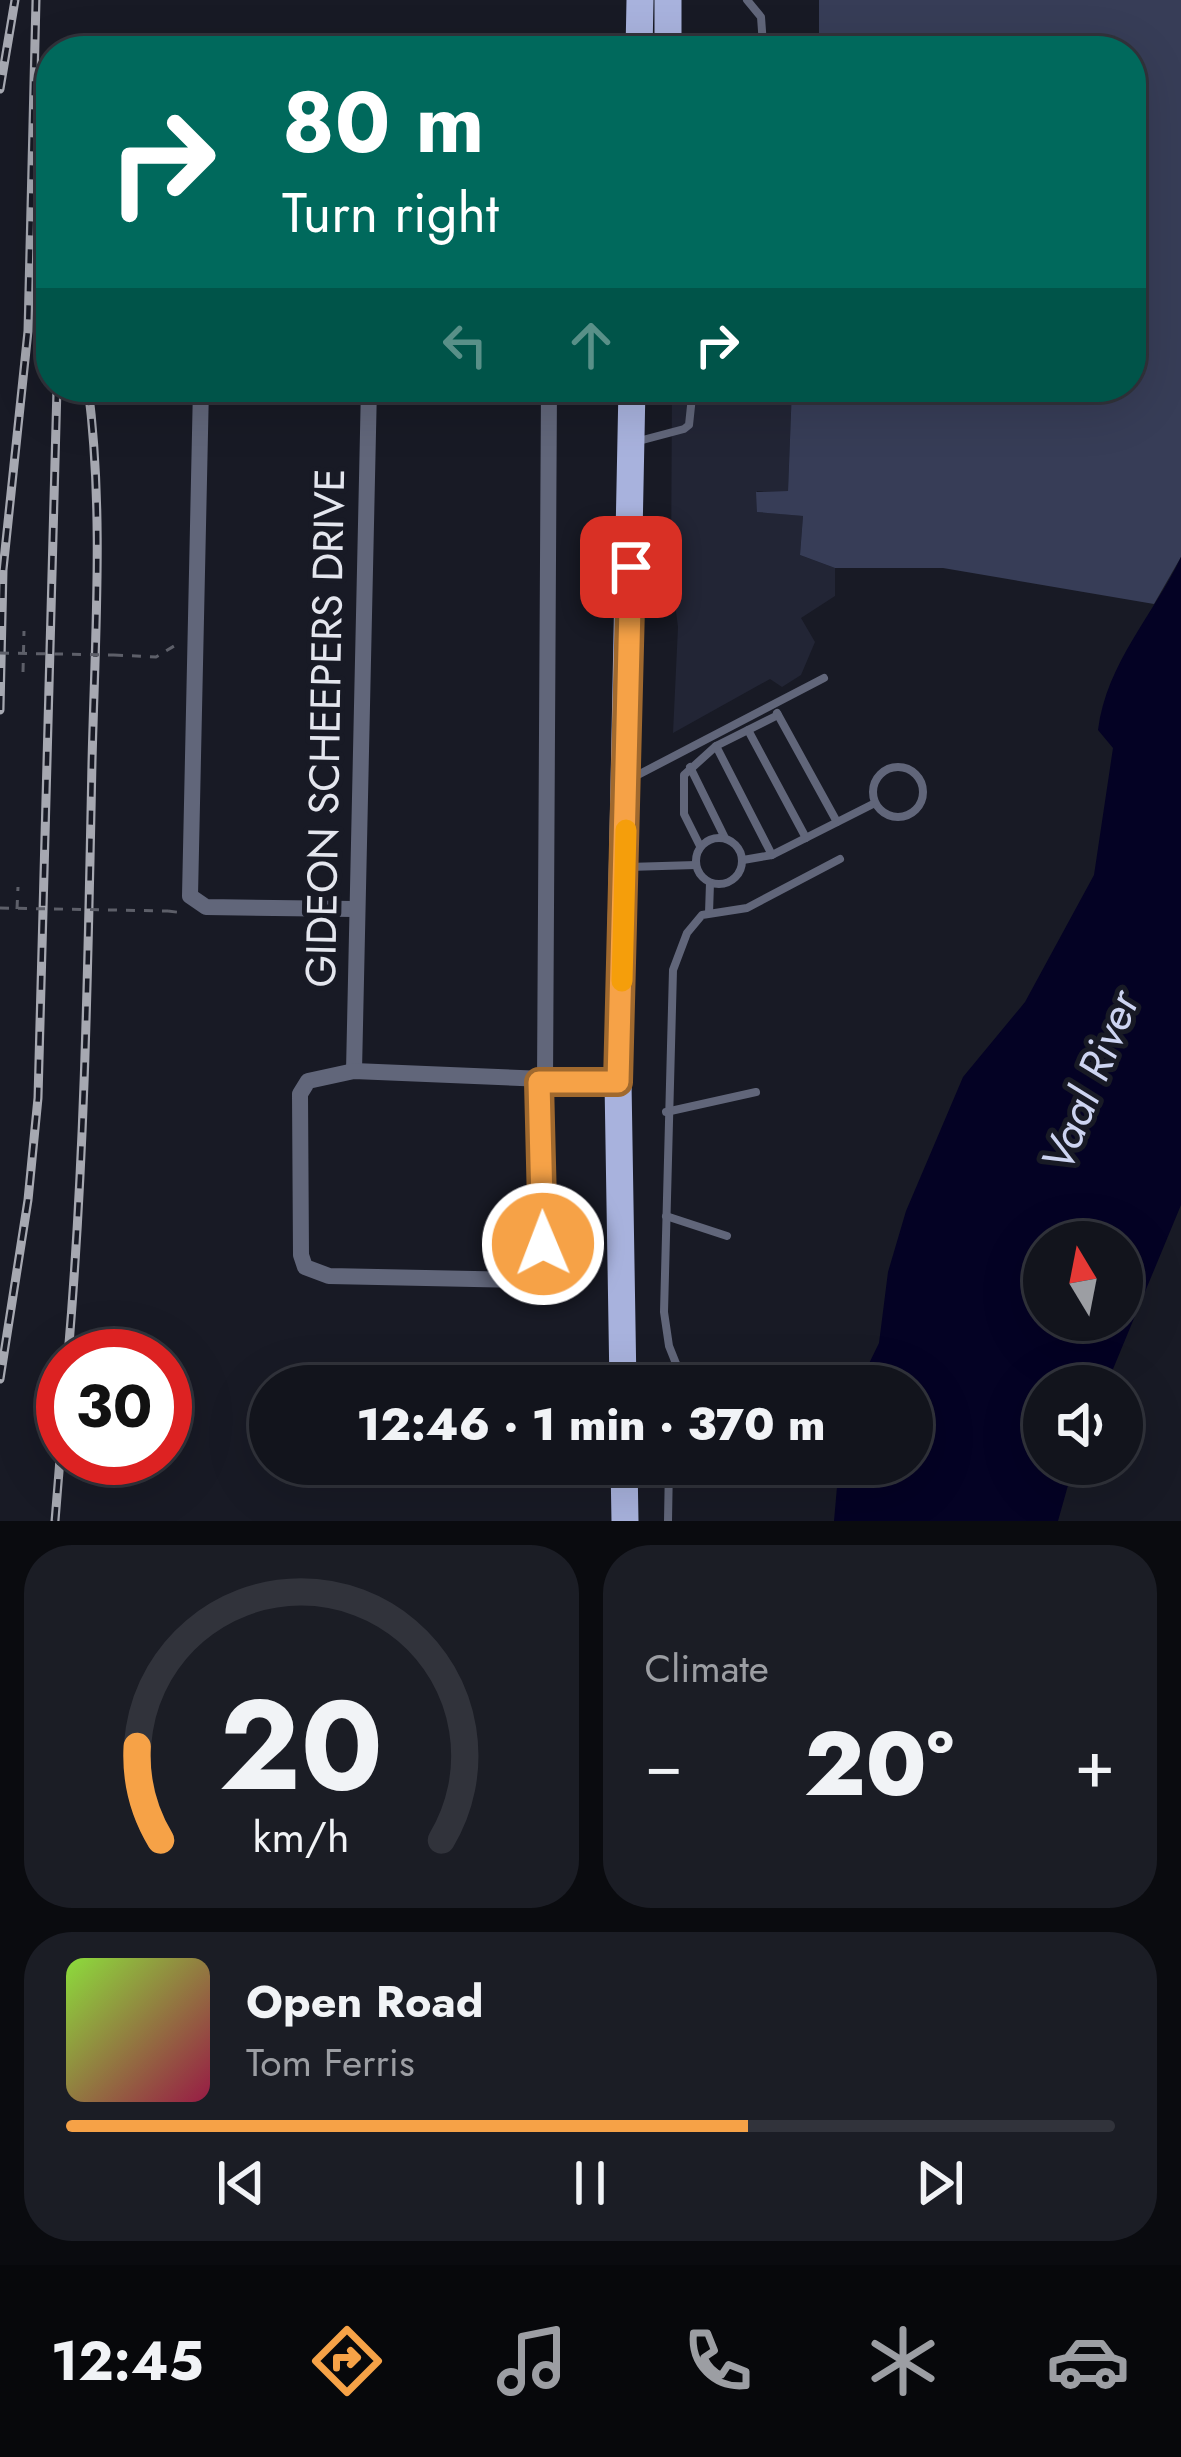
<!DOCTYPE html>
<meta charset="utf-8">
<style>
:root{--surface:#12141c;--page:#1b1d25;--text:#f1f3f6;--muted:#9c9ea3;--line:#31333b;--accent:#f6a247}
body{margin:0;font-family:Jost,sans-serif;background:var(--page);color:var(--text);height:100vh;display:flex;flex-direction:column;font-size:45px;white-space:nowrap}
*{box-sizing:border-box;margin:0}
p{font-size:39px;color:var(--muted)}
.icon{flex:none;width:66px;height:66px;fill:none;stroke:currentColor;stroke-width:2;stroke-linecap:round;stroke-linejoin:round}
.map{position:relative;height:1521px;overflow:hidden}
.sheet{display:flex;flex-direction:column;gap:24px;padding:24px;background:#0a0b0f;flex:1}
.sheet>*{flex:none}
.hud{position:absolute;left:36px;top:36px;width:1110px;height:366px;border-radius:48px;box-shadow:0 12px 48px #0002,0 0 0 3px var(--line);background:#00695c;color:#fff;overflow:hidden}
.needle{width:78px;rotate:350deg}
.controls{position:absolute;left:1023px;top:1221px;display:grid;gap:24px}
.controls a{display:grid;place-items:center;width:120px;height:120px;border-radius:50%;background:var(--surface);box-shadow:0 12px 48px #0002,0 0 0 3px var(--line);font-size:60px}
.speed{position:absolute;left:36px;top:1329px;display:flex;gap:24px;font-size:60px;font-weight:700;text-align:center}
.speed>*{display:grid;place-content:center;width:156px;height:156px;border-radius:50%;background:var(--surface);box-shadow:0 12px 48px #0002,0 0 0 3px var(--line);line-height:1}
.speed .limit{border:18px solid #d22;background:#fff;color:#111}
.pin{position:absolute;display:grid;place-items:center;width:102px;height:102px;color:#fff;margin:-51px;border-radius:24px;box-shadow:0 6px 18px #0006}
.me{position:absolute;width:132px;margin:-66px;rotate:359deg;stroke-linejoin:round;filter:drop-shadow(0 0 9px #0008)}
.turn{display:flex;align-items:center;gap:42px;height:252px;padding:0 48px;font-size:54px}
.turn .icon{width:156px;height:156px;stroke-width:2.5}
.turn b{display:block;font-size:84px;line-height:102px}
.lanes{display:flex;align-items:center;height:114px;padding:0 48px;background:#0003;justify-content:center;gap:60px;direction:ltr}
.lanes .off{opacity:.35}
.big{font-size:90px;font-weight:800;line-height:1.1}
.sheet .card{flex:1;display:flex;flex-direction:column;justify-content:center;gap:18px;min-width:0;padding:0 42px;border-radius:48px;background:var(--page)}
.sheet .dial{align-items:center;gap:0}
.dial svg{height:312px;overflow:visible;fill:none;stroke:var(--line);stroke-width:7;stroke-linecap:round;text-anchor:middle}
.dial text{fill:var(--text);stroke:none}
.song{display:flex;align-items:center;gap:36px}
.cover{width:144px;height:144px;border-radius:18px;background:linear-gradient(135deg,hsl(90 70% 55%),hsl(340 70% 35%))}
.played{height:12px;border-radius:6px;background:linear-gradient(90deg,var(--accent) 65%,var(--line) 65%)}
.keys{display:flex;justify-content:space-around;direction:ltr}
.heat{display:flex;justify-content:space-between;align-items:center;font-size:66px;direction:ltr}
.sheet .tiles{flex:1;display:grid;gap:24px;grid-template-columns:1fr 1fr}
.card:last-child{grid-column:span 2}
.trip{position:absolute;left:249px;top:1365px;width:684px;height:120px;border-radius:60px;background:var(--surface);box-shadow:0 12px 48px #0002,0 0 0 3px var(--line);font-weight:800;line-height:120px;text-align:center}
.menu{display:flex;height:192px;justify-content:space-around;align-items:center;background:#07080b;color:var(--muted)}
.menu .icon{width:84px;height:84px}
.menu .active{color:var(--accent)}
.menu b{font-size:54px;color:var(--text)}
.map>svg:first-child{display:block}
.built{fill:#222535}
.green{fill:#373d57}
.water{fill:#040224;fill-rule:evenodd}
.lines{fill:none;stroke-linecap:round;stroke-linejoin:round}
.path{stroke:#5d5f69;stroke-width:3;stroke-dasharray:9 9;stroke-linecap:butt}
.service{stroke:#61667a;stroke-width:8}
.minor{stroke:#61667a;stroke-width:16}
.primary{stroke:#a8b2dd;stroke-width:27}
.rail-casing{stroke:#a6a8b1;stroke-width:9}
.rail{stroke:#181a25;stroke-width:4.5;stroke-dasharray:14;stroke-linecap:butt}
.path-bridge{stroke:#5d5f69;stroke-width:3;stroke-dasharray:9 9;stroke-linecap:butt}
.route-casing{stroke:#a0692e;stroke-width:30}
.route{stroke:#f6a247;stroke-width:21}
.slow{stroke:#f59e0b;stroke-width:21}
.labels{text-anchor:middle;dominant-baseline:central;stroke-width:10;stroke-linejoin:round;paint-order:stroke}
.street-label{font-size:42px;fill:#e4e6ee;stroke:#181a25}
.water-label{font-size:45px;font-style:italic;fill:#cdd4f1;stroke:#181a25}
</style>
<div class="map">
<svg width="1181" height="1521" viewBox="0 0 1181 1521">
<rect width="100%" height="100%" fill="#181a25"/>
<polygon class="built" points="672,387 792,387 788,491 757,491 758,512 803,516 800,555 835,568 835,596 801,618 815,642 801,675 782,687 770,679 673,733 678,627 671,573"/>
<polygon class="green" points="819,0 1181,0 1181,557 1154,604 943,568 835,568 800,555 803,516 757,512 756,492 788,491 792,387 1131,387 1131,51 819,51"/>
<path class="water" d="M1181,557V1205L1106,1386H1044V1464H1074L1058,1521H834L839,1464H912V1386H858L879,1343L888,1272L906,1211L963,1077L1025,1002L1094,875L1113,748L1098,730C1107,662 1153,616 1181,557ZM1044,1242H1122V1320H1044Z"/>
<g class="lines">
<g class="path">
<polyline points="114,655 156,657 179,643"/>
<polyline points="23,672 24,631"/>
<polyline points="17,909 18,887"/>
<polyline points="168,911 184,913"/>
</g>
<g class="service">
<polyline points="747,0 761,17 763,45"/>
<polyline points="635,442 684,429 689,425 693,387"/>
<polyline points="777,713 837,822"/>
<polyline points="748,730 806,838"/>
<polyline points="716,746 772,855"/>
<polyline points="690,767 725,838"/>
<circle cx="898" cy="792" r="25"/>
<polyline points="632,778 824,678"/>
<circle cx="719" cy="861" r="23"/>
<polyline points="700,846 684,814 684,775 716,746 778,715"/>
<polyline points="743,860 772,855 875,803"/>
<polyline points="628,867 696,865"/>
<polyline points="709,913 710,883"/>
<polyline points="666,1112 756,1092"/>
<polyline points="666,1216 727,1236"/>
<polyline points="685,1386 669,1346 664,1312 673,970 687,933 702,915 747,908 840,859"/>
<polyline points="668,1521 669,1464"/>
</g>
<g class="minor">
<polyline points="664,49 807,47"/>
<polyline points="201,387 190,896 206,907 354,909"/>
<polyline points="354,1071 369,387"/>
<polyline points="539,1082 543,1244 537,1275 522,1280 329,1276 305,1267 301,1255 300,1094 308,1081 354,1071 618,1082"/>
<polyline points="545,1082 549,387"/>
</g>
<g class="primary">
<polyline points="639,51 640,0"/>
<polyline points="668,51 668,0"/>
<polyline points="623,1386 618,1082 632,387"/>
<polyline points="624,1464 625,1521"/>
</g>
<g class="rail-casing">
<g id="rail">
<polyline points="0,89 15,0"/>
<polyline points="0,710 3,570 28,331 36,0"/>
<path d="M68,1356C85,1158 88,960 92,762C95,637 104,511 88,387"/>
<polyline points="0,1379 28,1200 38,1098 57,387"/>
<polyline points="55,1521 63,1422"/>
</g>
</g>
<use href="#rail" class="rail"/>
<g class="path-bridge">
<polyline points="0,653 114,655"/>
<polyline points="0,908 168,911"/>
</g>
</g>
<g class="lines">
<g class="route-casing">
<polyline id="route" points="543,1244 539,1082 618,1082 631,567"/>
</g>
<use href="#route" class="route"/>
<polyline class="slow" points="622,981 626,830"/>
</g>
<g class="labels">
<g class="street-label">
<text transform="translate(325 728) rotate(-89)">GIDEON SCHEEPERS DRIVE</text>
</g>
<g class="water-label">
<text transform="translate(1090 1081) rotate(-68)">Vaal River</text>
</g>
</g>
</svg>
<div class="controls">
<a><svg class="needle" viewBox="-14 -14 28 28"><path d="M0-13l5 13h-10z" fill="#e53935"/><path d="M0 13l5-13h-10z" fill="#9c9ea3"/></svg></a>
<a><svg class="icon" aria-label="sound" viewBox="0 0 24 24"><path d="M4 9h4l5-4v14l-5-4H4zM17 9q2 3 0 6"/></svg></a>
</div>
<div class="speed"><div class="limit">30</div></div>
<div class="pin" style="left:631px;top:567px;background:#d93025"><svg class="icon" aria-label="arrive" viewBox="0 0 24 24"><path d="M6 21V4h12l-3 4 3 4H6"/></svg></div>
<svg class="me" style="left:543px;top:1244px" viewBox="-20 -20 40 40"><circle r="17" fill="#f6a247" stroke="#fff" stroke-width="3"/><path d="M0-11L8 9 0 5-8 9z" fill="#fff"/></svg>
<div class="trip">12:46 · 1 min · 370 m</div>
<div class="hud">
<div class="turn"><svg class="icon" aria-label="right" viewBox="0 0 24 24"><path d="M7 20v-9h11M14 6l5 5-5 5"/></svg><div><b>80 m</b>Turn right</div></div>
<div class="lanes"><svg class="icon off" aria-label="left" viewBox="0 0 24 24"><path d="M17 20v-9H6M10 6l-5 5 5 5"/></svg><svg class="icon off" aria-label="ahead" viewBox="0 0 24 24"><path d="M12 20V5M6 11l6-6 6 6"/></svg><svg class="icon" aria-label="right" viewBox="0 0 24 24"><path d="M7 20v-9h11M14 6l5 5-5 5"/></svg></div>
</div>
</div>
<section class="sheet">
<div class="tiles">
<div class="card dial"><svg viewBox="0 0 100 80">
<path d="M14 69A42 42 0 1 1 86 69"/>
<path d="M14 69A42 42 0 0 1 8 45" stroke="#f6a247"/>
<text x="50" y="56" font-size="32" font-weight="700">20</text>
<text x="50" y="72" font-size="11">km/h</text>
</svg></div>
<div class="card"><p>Climate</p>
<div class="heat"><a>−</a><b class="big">20°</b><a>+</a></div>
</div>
<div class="card">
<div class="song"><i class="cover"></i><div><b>Open Road</b><p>Tom Ferris</p></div></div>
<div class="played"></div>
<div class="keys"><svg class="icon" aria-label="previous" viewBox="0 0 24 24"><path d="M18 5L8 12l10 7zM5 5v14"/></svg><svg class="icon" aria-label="pause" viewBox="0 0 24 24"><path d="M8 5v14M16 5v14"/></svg><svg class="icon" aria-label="next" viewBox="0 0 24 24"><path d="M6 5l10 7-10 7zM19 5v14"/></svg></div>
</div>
</div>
</section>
<nav class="menu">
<b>12:45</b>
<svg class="icon active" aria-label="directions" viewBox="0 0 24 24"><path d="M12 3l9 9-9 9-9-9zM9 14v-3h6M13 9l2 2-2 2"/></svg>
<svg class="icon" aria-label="music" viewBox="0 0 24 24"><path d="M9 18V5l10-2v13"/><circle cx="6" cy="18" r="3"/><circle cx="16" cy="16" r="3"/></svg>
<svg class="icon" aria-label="phone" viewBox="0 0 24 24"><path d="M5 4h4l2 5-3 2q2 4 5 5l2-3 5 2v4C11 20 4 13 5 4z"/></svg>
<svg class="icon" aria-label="climate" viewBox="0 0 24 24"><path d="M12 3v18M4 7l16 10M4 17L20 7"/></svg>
<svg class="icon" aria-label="car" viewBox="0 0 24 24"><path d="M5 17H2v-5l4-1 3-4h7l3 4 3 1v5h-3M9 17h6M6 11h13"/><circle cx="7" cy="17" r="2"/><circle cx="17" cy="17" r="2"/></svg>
</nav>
